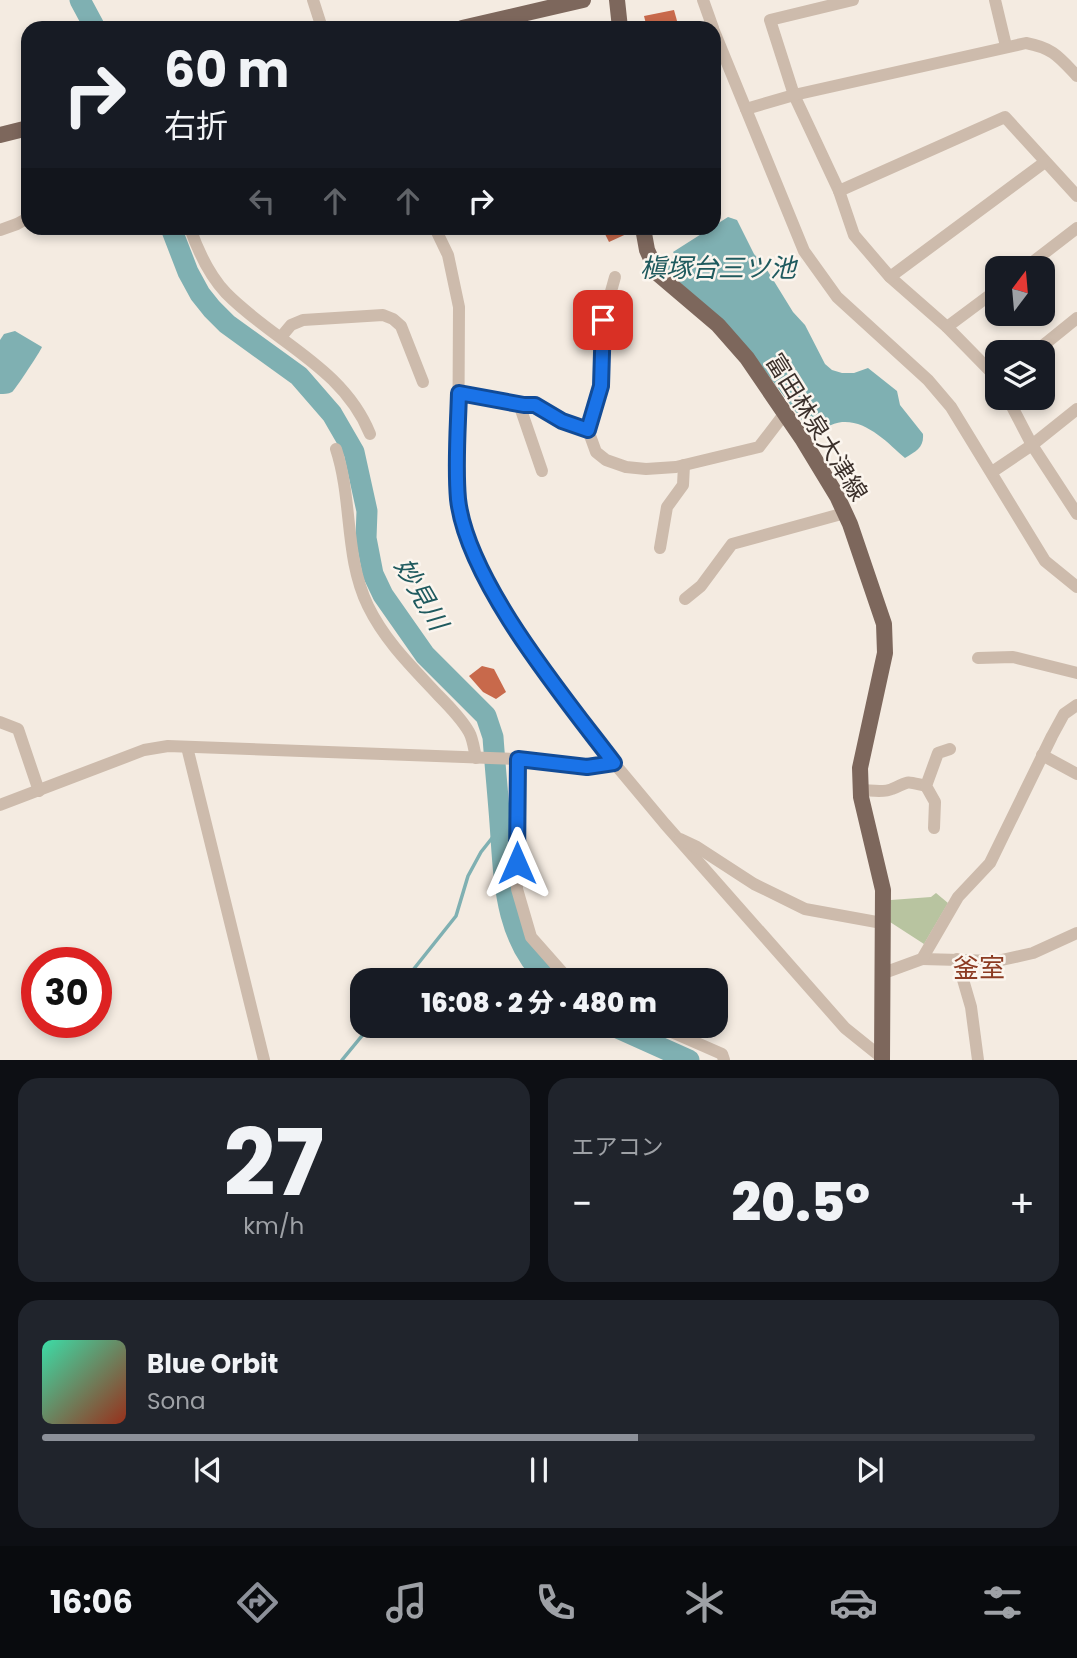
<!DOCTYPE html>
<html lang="ja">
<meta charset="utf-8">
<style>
:root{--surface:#171b24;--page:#20242c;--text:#f1f3f6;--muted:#9ea1a6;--line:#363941;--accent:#8c9099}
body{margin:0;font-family:Poppins,"Noto Sans JP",sans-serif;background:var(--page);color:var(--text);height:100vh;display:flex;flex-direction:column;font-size:26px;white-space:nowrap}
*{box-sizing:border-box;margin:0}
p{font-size:23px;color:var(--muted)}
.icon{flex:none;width:38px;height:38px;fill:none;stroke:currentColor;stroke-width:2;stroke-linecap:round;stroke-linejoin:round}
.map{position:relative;height:1060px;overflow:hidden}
.panel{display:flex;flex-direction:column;gap:18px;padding:18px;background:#0d0f14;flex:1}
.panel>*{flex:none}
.banner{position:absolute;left:21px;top:21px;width:700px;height:214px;border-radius:21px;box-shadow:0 4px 10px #0003;background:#171b24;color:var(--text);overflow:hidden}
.needle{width:46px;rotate:16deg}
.buttons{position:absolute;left:985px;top:256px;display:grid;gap:14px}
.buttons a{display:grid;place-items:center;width:70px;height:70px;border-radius:14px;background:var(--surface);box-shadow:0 4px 10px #0003;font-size:35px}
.speed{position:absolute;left:21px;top:947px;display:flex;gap:14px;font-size:35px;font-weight:700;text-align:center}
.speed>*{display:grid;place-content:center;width:91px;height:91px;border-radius:50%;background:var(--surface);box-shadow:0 4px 10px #0003;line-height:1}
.speed .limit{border:10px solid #d22;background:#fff;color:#111}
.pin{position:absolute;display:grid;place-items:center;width:60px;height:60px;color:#fff;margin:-30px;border-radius:14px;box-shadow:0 4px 10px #0006}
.me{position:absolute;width:77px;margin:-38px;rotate:0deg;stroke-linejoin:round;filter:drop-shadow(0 0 5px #0008)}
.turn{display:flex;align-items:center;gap:24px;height:147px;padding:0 28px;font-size:32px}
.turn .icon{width:91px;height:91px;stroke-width:2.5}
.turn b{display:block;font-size:49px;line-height:60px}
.lanes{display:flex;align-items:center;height:66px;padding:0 28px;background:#0003;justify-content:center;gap:35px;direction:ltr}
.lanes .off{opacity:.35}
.big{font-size:52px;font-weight:800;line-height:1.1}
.panel .widget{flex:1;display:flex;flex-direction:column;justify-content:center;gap:10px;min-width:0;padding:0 24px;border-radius:21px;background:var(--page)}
.panel .dial{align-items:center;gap:0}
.dial b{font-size:91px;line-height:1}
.song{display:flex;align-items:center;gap:21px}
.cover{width:84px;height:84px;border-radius:10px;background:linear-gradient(135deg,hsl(160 70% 55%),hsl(10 70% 35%))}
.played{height:7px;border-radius:4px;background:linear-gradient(90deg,var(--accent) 60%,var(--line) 60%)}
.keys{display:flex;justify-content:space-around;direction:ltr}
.heat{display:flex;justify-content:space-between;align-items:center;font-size:38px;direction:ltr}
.panel .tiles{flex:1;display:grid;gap:18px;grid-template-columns:1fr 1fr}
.widget:last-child{grid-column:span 2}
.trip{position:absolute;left:350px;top:968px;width:378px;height:70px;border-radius:21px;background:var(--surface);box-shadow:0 4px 10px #0003;font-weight:800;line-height:70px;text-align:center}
.dock{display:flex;height:112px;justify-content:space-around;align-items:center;background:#090b0e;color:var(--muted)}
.dock .icon{width:49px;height:49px}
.dock .current{color:var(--accent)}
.dock b{font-size:32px;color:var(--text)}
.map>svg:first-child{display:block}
.green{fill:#b8c4a0}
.water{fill:#7fb0b2}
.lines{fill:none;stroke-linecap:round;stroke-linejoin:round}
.stream{stroke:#7fb0b2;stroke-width:3.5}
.river{stroke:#7fb0b2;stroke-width:21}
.building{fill:#c8694b}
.minor{stroke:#cdbbac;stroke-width:12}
.major{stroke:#7d675c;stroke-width:16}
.route-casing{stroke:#114b97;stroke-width:18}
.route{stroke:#1a73e8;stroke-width:12}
.labels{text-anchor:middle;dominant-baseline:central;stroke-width:5;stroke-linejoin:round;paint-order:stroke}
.street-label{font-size:24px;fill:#3b302b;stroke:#fbf5ee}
.water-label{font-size:26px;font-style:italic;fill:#1f5a5e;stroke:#fbf5ee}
.neighbourhood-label{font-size:26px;fill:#8c3b22;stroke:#fbf5ee}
</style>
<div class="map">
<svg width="1077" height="1060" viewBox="0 0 1077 1060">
<rect width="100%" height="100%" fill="#f4ebe1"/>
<polygon class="green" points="936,893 948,903 924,944 890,922 891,900 931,897"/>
<g class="water">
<path d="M728,217L737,220L754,254L764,265L793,312L805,325L825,364L832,370L842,373H854L868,368L897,391L900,405L923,434C924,448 916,451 905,458C888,443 867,420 842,422C830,423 821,433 810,431L751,352L664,267L675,255L673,252Z"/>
<path d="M15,331L42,347C40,352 14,391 12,392C8,394 4,394 0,394V340L4,334Z"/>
</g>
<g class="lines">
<g class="stream">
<polyline points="405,980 456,916 468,876 481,852 500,828"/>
<polyline points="342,1060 370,1026"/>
</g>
<g class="river">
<polyline points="80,0 95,28"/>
<path d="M171,228L188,272L200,294L212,309L227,324L299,376L332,414L354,452L367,511L366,538L373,574L383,595L425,655L486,716L493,737C495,766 498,795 500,823C504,878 504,940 549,980"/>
<polyline points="613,1026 689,1060"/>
</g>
</g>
<g class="building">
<polygon points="674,10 679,28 647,28 644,16"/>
<polygon points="602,228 633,228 633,231 609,242"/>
<polygon points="482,666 494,669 506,692 496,699 483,692 469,676"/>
</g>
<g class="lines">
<g class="minor">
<polyline points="313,0 322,28"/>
<polyline points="703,0 713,28"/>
<polyline points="853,0 770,20 794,95 839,191 854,235 890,277 947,327 998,289"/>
<polyline points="995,0 1006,46"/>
<polyline points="714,31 804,251 837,297 928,380 951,407 1045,561 1077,587"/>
<path d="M746,109L794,95L1026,43C1053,48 1059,57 1077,76"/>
<polyline points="839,191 1005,117 1077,196"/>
<path d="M190,228C198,251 208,274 226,293C274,342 343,367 370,434"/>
<polyline points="435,228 448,255 459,307 458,500 465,530 475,556 506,614 614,763 665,824 845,1028 881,1057"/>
<polyline points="0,230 17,224 28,218"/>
<polyline points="1025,268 1077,228"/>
<polyline points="890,277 1045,162"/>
<polyline points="947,327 998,379"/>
<polyline points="281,337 291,325 303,320 383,315 393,319 401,326 423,382"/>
<polyline points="1035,352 1077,318"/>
<polyline points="459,393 524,405 535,405 562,421 588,430 596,452 606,460 626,467 646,469 676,467 759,447 785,413"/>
<polyline points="1007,397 1032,445 1077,409"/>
<polyline points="519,404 542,471"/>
<polyline points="588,430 601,386 603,320 615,277"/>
<path d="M336,449C353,501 344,556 368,606C385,641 412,667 438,695C449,706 461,718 469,732C473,739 474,749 476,758"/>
<polyline points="992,472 1032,445 1077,514"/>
<polyline points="660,548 667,507 683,485 684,465"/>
<polyline points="685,599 701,586 732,544 845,513"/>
<polyline points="978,658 1013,657 1077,673"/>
<polyline points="0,722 18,729 39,791"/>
<polyline points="187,747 264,1060"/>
<polyline points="1042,755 1077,774"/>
<polyline points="518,759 517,889 531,937 569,980"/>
<path d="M861,790C870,790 884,793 892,789C911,781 904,781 926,786"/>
<polyline points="0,805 144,750 168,746 517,759 587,767 614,763"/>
<polyline points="934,828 935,802 926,786 938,753 950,749"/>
<polyline points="680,839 697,847 754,884 805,909 882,923"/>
<polyline points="922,959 997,961 1033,953 1077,933"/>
<polyline points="957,959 971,1007 978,1060"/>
<polyline points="881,974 922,959 958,897 990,863 1052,736 1064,714 1077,705"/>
<polyline points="658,1026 722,1054 724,1060"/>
</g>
<g class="major">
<polyline points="617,0 620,28"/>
<polyline points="462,28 583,0"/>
<polyline points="0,135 28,128"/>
<polyline points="643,228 647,250 658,274 718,325 747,358 803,440 837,496 850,524 884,624 885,653 860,768 861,797 883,890 882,1060"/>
</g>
</g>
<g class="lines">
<g class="route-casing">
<path id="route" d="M517,863L518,759L587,767L614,763C564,697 467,581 458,499C455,465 458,428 459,393L524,405H535L562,421L588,430L601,386L603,320"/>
</g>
<use href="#route" class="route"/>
</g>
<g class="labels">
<g class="street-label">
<text transform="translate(817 427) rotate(58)">富田林泉大津線</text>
</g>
<g class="water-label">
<text x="718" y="268">槇塚台三ツ池</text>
<text transform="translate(421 594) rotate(60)">妙見川</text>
</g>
<g class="neighbourhood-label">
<text x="979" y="968">釜室</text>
</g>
</g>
</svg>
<div class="buttons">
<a><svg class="needle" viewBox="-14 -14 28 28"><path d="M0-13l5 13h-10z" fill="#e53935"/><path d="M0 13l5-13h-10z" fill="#9ea1a6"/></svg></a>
<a><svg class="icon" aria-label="layers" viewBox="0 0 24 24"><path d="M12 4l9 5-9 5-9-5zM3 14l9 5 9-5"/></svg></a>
</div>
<div class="speed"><div class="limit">30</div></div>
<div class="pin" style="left:603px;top:320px;background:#d93025"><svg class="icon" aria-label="arrive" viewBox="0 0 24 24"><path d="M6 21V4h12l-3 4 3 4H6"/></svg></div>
<svg class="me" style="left:517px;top:863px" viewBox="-20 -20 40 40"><path d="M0-17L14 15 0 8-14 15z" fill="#1a73e8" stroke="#fff" stroke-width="4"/></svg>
<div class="trip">16:08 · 2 分 · 480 m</div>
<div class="banner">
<div class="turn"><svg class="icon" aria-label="right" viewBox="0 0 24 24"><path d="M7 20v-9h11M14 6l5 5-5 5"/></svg><div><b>60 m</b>右折</div></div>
<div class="lanes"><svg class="icon off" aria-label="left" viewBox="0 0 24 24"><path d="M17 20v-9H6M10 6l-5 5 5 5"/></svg><svg class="icon off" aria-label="ahead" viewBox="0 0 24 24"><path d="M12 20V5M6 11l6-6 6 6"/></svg><svg class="icon off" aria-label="ahead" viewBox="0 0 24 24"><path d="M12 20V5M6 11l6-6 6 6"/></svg><svg class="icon" aria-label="right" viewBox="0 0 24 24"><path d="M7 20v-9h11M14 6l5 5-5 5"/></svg></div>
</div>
</div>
<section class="panel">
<div class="tiles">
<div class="widget dial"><b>27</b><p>km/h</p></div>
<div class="widget"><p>エアコン</p>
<div class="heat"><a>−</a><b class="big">20.5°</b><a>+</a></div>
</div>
<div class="widget">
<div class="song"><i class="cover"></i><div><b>Blue Orbit</b><p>Sona</p></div></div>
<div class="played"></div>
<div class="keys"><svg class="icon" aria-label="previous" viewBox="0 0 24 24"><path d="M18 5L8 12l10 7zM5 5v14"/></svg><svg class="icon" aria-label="pause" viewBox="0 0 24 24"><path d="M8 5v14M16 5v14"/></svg><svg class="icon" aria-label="next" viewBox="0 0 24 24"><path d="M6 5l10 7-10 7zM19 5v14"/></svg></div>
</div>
</div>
</section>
<nav class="dock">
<b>16:06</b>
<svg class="icon current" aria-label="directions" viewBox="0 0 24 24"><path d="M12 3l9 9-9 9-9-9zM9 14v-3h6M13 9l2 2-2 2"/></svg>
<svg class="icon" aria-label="music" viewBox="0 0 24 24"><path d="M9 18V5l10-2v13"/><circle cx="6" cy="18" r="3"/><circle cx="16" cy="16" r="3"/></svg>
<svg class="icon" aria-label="phone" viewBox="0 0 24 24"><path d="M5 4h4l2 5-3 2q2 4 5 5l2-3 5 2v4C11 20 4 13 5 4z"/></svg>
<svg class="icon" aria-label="climate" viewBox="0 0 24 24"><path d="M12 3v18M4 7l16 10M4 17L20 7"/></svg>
<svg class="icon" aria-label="car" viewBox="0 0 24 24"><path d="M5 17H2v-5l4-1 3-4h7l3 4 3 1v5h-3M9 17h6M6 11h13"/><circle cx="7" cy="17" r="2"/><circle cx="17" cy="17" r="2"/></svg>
<svg class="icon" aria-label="filters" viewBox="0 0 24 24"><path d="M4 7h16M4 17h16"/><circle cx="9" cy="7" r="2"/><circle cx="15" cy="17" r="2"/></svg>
</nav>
